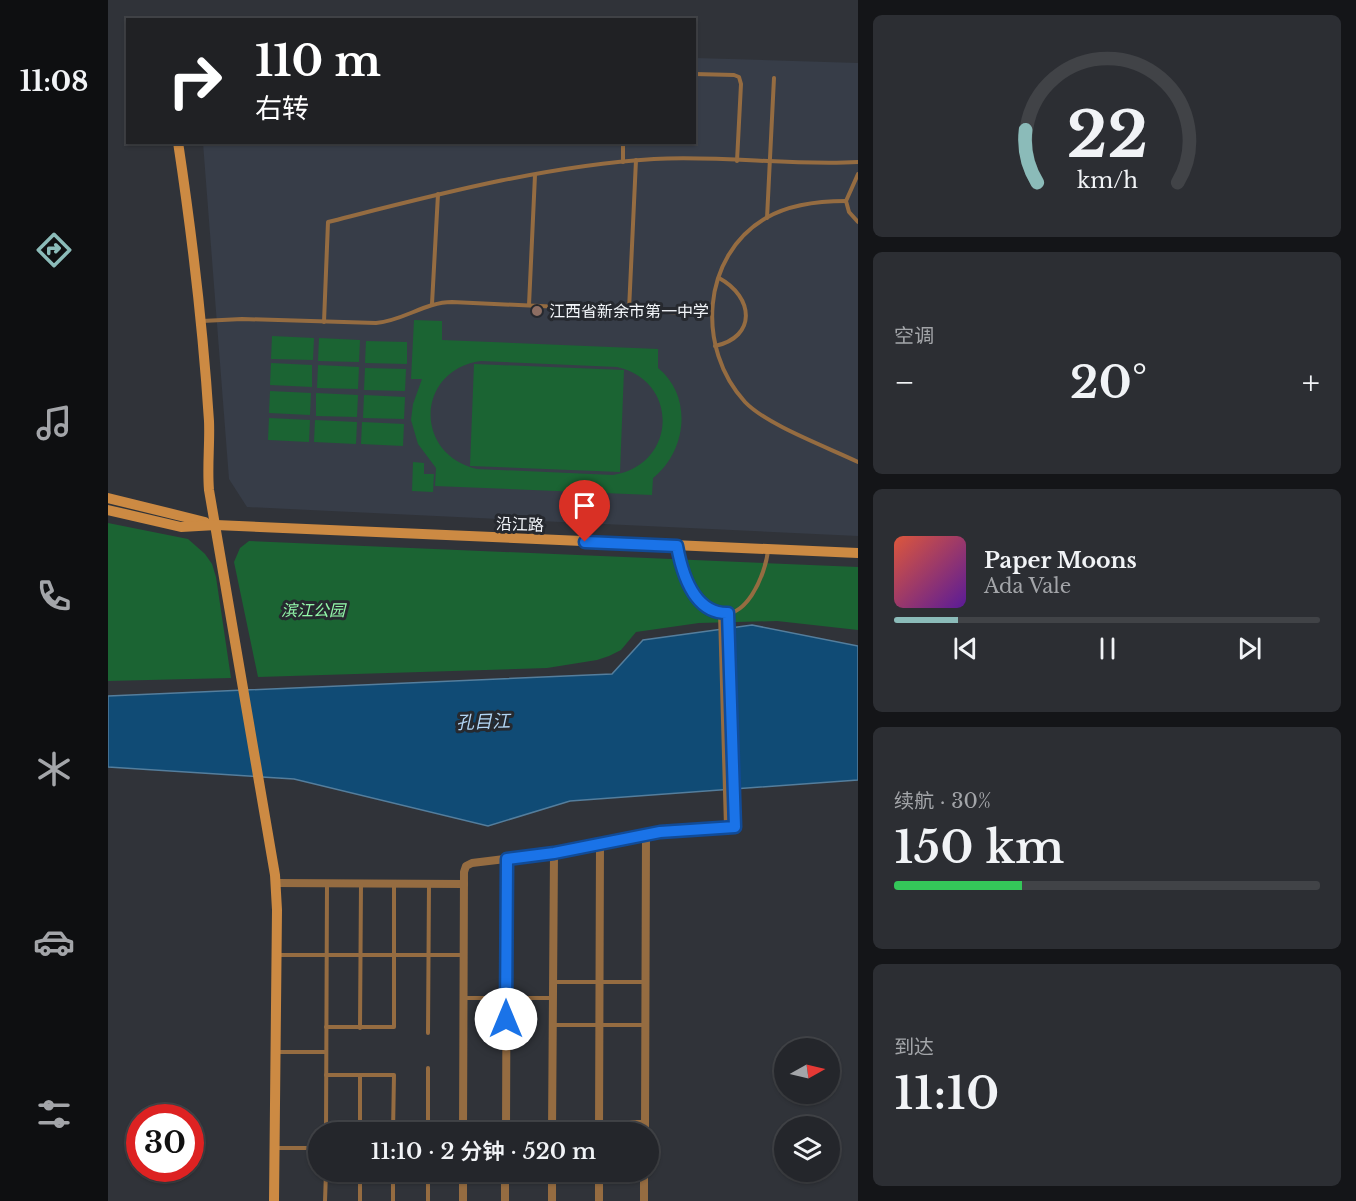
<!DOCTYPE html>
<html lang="zh">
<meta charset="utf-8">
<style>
:root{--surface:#24262b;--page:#2c2e33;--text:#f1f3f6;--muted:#a3a5a9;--line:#414347;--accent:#8bbbb9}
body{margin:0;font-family:"Libre Baskerville","Noto Sans SC",serif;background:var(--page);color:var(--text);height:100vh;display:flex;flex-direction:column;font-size:22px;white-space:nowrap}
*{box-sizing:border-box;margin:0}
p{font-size:20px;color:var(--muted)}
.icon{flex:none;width:33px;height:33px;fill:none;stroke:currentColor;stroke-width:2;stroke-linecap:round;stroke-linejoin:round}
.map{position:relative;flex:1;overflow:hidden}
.drawer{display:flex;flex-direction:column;gap:15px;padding:15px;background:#141518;width:498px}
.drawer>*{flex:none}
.banner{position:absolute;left:18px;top:18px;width:570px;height:126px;border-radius:0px;box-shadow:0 2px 4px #0004,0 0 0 2px var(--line);background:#202124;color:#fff;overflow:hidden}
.needle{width:39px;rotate:82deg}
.tools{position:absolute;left:666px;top:1038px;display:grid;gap:12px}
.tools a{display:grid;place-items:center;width:66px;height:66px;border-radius:50%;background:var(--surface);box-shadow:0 2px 4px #0004,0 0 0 2px var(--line);font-size:30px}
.speed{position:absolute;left:18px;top:1104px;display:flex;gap:12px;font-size:30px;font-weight:700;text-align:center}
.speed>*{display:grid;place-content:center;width:78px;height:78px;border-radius:50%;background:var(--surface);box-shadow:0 2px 4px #0004,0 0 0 2px var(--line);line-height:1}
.speed .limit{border:9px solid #d22;background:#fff;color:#111}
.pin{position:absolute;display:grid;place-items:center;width:51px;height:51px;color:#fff;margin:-62px -26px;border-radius:50% 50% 50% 0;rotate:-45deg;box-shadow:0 0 6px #0007}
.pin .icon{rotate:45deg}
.me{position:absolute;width:66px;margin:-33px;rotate:0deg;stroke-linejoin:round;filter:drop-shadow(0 0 4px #0008)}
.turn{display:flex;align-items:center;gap:21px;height:126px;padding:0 30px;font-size:27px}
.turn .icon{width:78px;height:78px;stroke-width:2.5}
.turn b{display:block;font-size:42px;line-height:51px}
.big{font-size:45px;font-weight:600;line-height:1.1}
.drawer .tile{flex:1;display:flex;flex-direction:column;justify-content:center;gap:9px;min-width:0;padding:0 21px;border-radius:9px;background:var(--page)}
.drawer .dial{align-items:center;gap:0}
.dial svg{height:156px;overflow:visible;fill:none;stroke:var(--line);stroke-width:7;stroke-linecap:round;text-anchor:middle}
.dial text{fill:var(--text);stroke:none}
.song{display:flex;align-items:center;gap:18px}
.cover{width:72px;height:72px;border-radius:9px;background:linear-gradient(135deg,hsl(10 70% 55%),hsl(270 70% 35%))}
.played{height:6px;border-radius:3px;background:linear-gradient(90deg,var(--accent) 15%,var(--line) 15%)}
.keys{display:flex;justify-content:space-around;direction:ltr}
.heat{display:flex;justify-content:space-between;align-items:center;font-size:33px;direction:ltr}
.charge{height:9px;border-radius:4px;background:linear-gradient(90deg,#34c759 30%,var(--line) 0)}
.trip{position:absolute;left:200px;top:1122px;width:351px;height:60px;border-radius:30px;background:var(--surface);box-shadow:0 2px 4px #0004,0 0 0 2px var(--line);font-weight:600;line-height:60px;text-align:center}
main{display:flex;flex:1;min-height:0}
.tab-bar{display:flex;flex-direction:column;width:108px;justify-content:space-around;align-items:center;background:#0e0f11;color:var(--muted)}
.tab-bar .icon{width:42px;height:42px}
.tab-bar .active{color:var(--accent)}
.tab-bar b{font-size:27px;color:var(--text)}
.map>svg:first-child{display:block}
.built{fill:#373d48}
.green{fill:#1b6433;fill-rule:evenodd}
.water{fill:#104b75;stroke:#547e9d;stroke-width:1.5}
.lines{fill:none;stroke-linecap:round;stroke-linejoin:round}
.lane{stroke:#956c41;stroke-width:4}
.street{stroke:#956c41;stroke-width:8}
.secondary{stroke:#cc8a43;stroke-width:10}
.route-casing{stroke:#114b97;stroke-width:15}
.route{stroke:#1a73e8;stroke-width:10}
.education-dot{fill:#8d6e63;stroke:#26292f;stroke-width:2}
.labels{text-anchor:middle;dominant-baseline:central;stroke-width:6;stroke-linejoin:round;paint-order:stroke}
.poi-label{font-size:16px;fill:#f2f5f9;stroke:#26292f;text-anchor:start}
.street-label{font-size:16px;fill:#f2f5f9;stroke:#26292f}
.park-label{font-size:16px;font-style:italic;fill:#93f8aa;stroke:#26292f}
.water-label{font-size:18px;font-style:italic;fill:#b2d5f4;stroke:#26292f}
</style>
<main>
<nav class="tab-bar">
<b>11:08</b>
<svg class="icon active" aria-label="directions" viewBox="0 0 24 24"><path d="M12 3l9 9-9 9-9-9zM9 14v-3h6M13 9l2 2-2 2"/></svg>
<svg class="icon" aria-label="music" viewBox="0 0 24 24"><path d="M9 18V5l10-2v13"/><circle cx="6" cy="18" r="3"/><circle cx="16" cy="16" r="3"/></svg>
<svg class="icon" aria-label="phone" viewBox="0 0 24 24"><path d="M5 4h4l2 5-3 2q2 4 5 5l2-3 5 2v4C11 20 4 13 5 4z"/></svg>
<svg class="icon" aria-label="climate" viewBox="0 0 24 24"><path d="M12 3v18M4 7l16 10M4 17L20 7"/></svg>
<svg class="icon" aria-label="car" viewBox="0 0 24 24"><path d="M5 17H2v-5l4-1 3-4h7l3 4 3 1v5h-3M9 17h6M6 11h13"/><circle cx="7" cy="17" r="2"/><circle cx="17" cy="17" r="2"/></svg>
<svg class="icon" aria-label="filters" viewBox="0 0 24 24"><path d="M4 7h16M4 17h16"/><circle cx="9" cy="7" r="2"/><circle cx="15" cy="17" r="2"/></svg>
</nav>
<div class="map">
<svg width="750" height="1201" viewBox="0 0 750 1201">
<rect width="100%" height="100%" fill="#303339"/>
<polygon class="built" points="587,58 750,63 750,536 139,507 121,479 95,143 586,142"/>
<g class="green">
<path d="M306,320L334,321V340L550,349V368C585,396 579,451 545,478L544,495L327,486L328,468L310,444L303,420L305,404L314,379H303ZM373,361L509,367C572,381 569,465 505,475L369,469C305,454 308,370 373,361Z"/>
<polygon points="164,336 206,338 205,360 163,359"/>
<polygon points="211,338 252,340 251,362 210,361"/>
<polygon points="258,341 299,342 299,364 257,363"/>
<polygon points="163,363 204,365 204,387 162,385"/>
<polygon points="366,364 516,370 512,472 362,466"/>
<polygon points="210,365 251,367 250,389 209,388"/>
<polygon points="257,368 298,369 297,391 256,390"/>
<polygon points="162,391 203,393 202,415 161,413"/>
<polygon points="208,393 250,395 249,417 208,416"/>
<polygon points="256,395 297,397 296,419 255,418"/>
<polygon points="161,418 202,420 201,442 160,440"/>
<polygon points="207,420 249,422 248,444 206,442"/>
<polygon points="254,422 296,424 295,446 253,444"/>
<polygon points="305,462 316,463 316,474 326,474 325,492 304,491"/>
<polygon points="0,523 80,539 97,554 104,564 108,577 123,678 0,681"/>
<polygon points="141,541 750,567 750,630 669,621 591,623 528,632 513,650 501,656 489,660 439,668 150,677 126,562 132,548"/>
</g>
<polygon class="water" points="644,625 750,646 750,780 462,801 380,826 186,779 0,767 0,696 504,674 535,640"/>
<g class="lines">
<g class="lane">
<polyline points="586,74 626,75 631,77 633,84 629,161"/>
<polyline points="515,162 515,142"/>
<polyline points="750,174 738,201 741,212 750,222"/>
<path d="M738,201C711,201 682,204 658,218C593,256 588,349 637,402C659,425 719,447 750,462"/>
<polyline points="659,218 666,78"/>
<polyline points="324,304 330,194"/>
<polyline points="421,305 427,175"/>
<polyline points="521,310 528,160"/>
<path d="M94,321L134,319L268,323C295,321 317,302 344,302L602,314"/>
<path d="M216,322L220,222C327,195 435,166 546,159C614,155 682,166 750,162"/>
<path d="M607,346C649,337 646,297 611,278"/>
<path d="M569,548C573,570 582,600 605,611C637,627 658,573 660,550"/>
<polyline points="612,613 618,827"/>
<polyline points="620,613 627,827"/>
<polyline points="170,955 355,955"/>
<polyline points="445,982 536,982"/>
<polyline points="356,998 444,998"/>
<polyline points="445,1025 536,1025"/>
<polyline points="218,1027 286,1027 286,884"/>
<polyline points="252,1028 253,884"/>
<polyline points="320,1033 321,884"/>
<polyline points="168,1052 218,1052"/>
<polyline points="218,1075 286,1075 285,1132"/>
<polyline points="355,1122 536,1122"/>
<polyline points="218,1132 219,884"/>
<polyline points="252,1132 252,1075"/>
<polyline points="320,1132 320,1068"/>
<polyline points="169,1148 210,1148"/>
<polyline points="217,1201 218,1172"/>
<polyline points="252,1201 252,1172"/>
<polyline points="285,1201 285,1172"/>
<polyline points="320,1201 320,1172"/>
</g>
<g class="street">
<polyline points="168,883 356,884"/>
<polyline points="355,1132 356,872 358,866 364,863 446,853 552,832 627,827"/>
<polyline points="398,1132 399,859"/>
<polyline points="444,1132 446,853"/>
<polyline points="491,1132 492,844"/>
<polyline points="537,1132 538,834"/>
<polyline points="355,1201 355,1172"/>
<polyline points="397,1201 397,1172"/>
<polyline points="444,1201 444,1172"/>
<polyline points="491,1201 491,1172"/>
<polyline points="536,1201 536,1172"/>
</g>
<g class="secondary">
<path d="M70,142C84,235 95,328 101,421C102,444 99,467 101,490L167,875L169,910L166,1201"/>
<polyline points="0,498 97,522"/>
<polyline points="0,510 73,527 108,525 750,553"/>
</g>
</g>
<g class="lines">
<g class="route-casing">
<path id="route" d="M398,1019L399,859L446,853L552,832L627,827L620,613C586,614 574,573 569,546L477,542"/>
</g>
<use href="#route" class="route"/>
</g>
<circle class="education-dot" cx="429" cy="311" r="6"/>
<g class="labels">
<g class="poi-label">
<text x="441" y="311">江西省新余市第一中学</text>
</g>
<g class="street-label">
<text transform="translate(412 524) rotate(2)">沿江路</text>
</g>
<g class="park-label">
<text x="205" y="610">滨江公园</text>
</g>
<g class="water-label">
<text transform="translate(375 722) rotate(-2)">孔目江</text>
</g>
</g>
</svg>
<div class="tools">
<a><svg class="needle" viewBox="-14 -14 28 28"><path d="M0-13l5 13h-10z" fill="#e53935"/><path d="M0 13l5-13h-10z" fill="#a3a5a9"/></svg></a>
<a><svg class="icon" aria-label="layers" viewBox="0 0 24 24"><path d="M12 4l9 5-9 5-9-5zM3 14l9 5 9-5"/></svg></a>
</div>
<div class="speed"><div class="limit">30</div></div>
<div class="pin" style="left:477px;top:542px;background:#d93025"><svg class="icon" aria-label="arrive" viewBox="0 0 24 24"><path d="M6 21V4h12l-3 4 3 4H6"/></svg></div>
<svg class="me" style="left:398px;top:1019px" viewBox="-20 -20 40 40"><circle r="19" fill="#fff"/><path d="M0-13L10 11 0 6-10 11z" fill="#1a73e8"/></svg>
<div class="trip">11:10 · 2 分钟 · 520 m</div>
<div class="banner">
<div class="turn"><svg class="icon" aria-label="right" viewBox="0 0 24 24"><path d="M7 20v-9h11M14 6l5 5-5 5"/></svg><div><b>110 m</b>右转</div></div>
</div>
</div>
<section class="drawer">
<div class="tile dial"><svg viewBox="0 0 100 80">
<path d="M14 69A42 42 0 1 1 86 69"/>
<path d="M14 69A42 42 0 0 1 8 42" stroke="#8bbbb9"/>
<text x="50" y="56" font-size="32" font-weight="700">22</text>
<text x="50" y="72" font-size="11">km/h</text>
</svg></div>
<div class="tile"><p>空调</p>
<div class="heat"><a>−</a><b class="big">20°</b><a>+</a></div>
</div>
<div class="tile">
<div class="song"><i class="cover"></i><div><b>Paper Moons</b><p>Ada Vale</p></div></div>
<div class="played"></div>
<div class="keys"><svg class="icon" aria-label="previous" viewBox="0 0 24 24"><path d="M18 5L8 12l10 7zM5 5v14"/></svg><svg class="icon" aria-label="pause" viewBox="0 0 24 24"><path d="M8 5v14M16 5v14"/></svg><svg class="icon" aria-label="next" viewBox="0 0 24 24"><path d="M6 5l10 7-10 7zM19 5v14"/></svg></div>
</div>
<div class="tile"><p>续航 · 30%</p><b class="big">150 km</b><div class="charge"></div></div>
<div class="tile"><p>到达</p><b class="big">11:10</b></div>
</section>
</main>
